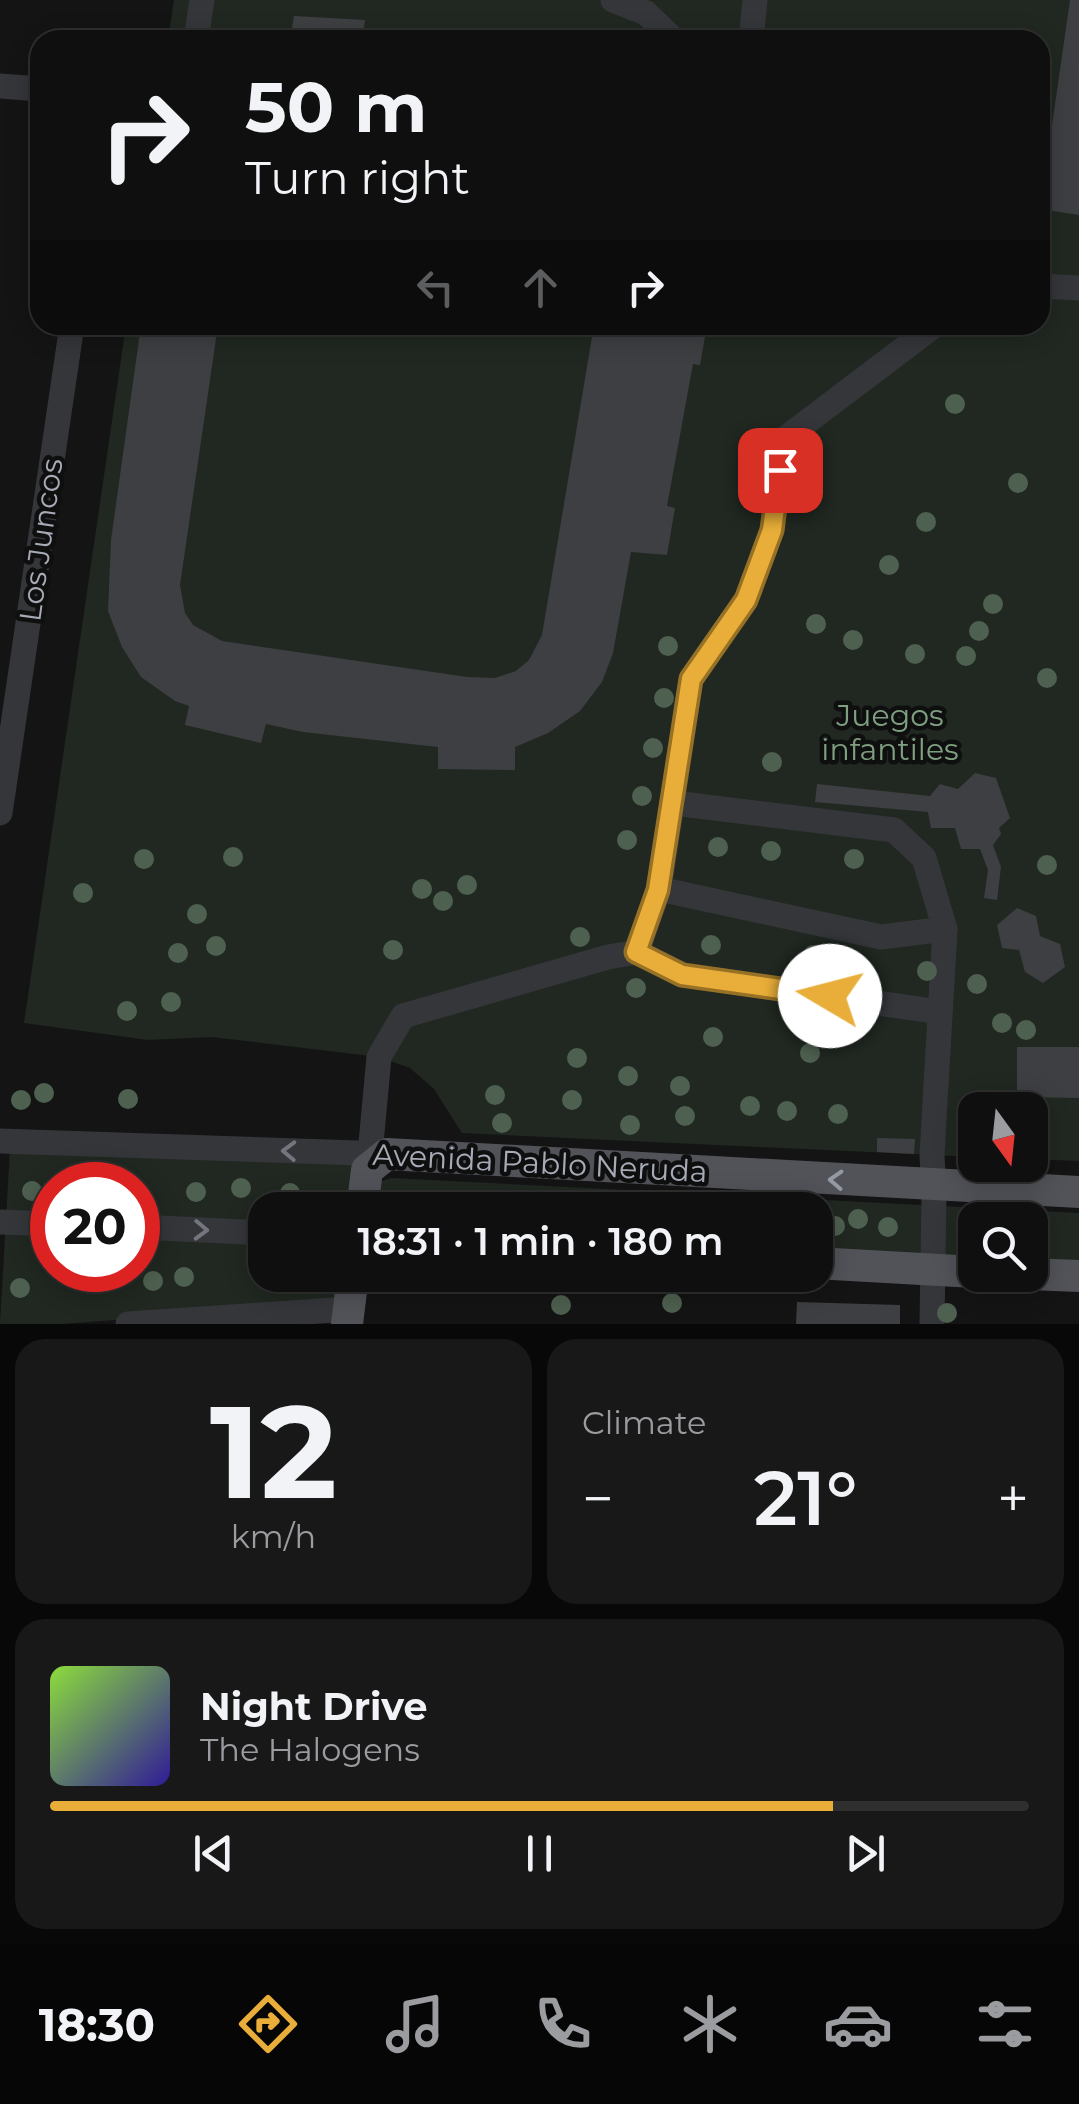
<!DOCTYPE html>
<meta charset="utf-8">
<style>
:root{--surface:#0f0f10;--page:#181819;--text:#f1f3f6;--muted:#9b9c9f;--line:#2f2f30;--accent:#e9ae39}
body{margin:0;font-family:Montserrat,sans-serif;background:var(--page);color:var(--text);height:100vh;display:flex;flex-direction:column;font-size:38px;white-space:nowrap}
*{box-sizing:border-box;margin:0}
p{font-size:32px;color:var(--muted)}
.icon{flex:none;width:55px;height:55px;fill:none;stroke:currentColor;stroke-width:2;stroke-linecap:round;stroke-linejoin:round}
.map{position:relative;height:1324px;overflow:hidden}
.drawer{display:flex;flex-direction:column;gap:15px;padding:15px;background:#080809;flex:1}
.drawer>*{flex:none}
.banner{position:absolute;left:30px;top:30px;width:1020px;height:305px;border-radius:30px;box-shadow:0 5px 25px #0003,0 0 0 2px var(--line);background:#0f0f10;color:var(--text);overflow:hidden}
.needle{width:65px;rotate:165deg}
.buttons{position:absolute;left:958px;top:1092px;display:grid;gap:20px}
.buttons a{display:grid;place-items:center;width:90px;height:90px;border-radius:20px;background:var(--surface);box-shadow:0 5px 25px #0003,0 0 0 2px var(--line);font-size:50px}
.speed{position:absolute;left:30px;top:1162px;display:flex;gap:20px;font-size:50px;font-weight:700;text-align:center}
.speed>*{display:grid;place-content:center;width:130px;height:130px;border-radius:50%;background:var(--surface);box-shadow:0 5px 25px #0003,0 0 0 2px var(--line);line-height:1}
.speed .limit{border:15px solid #d22;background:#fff;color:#111}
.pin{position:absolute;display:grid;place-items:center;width:85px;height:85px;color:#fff;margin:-42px;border-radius:20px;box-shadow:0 5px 15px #0006}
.me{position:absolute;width:110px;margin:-55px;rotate:278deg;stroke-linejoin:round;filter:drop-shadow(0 0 8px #0008)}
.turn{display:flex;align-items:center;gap:35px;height:210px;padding:0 50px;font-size:45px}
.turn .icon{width:130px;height:130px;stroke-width:2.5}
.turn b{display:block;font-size:70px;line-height:85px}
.lanes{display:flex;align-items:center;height:95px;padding:0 50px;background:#0003;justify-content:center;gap:50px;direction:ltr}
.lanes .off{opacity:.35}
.big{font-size:75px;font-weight:600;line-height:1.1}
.drawer .widget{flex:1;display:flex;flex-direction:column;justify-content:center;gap:15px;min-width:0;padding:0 35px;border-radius:30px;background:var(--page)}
.drawer .dial{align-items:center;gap:0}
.dial b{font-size:130px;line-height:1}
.song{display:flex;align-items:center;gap:30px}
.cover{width:120px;height:120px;border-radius:15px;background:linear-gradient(135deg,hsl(90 70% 55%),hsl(250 70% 35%))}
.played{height:10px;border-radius:5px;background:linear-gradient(90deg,var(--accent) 80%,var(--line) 80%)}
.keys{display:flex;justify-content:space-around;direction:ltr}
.heat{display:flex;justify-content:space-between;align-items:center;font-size:55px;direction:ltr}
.drawer .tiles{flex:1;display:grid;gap:15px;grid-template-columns:1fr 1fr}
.widget:last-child{grid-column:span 2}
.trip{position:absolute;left:248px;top:1192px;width:585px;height:100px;border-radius:30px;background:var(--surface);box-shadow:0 5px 25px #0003,0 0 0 2px var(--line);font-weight:600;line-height:100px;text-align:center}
.tab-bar{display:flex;height:160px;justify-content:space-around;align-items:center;background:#060606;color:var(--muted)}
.tab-bar .icon{width:70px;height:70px}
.tab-bar .current{color:var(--accent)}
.tab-bar b{font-size:45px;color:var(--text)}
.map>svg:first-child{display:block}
.green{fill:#202821;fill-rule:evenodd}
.building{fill:#3e3f42}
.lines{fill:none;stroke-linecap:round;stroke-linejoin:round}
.minor{stroke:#35363a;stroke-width:25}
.major{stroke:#515359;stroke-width:32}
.tree{fill:#4e6050}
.oneway{stroke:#73767e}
.oneway2{stroke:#9599a3}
.route-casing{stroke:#977125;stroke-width:25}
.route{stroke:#e9ae39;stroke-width:18}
.labels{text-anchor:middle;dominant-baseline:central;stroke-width:9;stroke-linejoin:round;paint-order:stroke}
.street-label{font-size:30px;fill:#a6abb5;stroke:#0f0f10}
.park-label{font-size:30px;fill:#7e9f80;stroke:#0f0f10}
</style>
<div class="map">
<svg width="1079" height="1324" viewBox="0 0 1079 1324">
<rect width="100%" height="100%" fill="#141415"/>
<g class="green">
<polygon points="174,0 1079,0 1079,1161 1030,1159 1030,1110 975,1110 975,1157 462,1133 434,1089 410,1068 379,1057 212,1037 148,1040 24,1023 126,325 1040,325 1040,40 168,40"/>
<path d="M10,1149L363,1159L356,1210H265V1275H344L339,1303L62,1324H0ZM52,1185H138V1270H52Z"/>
<polygon points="392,1178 1079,1213 1079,1265 1030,1263 1030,1220 975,1220 975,1261 815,1254 815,1210 369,1210 372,1184"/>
</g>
<g class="building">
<polygon points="1070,0 1079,0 1079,215 1040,209"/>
<polygon points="294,16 365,20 362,40 290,40"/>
<polygon points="141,325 218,325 180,585 185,613 193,625 222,641 467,677 495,678 516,671 529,660 542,635 594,325 707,325 700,365 693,364 667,506 675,508 667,555 631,552 613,653 602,682 580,711 548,733 515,747 515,770 438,769 438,747 303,732 266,724 261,743 185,725 189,706 175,701 141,677 122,647 108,611 111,540"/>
<polygon points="975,773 996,778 1010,818 999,828 1001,834 993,845 1001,867 997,900 984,898 988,870 980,849 961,849 955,828 931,828 928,812 815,802 817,784 930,796 940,784 958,789"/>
<polygon points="1017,908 1036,916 1040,936 1060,944 1065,967 1043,983 1025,972 1019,950 1002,948 997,925"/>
<polygon points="1017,1047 1079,1047 1079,1098 1017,1097"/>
<polygon points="877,1138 915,1139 914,1154 877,1152"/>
<polygon points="797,1302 900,1305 900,1324 796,1324"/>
</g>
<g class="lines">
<g class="minor">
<polyline points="613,0 646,13 674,40"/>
<polyline points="196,40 202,0"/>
<polyline points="751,40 755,0"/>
<polyline points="0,86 40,89"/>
<polyline points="1040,286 1079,288"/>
<polyline points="674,803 894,830 924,858 945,929 932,1155 934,1196 932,1324"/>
<polyline points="0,813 72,325"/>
<polyline points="659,889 881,937 945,929"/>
<polyline points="637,952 683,975 940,1012"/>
<polyline points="0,1141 387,1154"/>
<polyline points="370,1154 379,1057 403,1016 608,957 637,952 659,889 691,679 746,600 772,530 783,440 935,325"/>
<polyline points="0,1222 52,1224"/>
<polyline points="138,1227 265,1233"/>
<polyline points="128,1324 349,1309"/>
</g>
<g class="major">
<polyline points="362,1210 367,1170 387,1154 1079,1192"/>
<polyline points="815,1263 975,1272"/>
<polyline points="1030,1274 1079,1276"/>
<polyline points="347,1324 353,1275"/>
</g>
</g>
<g class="tree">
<circle cx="955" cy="404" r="10"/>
<circle cx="1018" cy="483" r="10"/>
<circle cx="926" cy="522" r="10"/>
<circle cx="889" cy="565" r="10"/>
<circle cx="993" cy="604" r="10"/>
<circle cx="816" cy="624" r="10"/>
<circle cx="979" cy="631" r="10"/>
<circle cx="853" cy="640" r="10"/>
<circle cx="668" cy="646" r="10"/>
<circle cx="915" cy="654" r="10"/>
<circle cx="966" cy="656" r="10"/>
<circle cx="1047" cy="678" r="10"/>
<circle cx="664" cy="698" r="10"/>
<circle cx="653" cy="748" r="10"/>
<circle cx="772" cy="762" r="10"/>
<circle cx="642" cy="796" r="10"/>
<circle cx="627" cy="840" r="10"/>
<circle cx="718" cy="847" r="10"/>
<circle cx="771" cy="851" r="10"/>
<circle cx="233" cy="857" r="10"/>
<circle cx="144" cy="859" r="10"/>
<circle cx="854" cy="859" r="10"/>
<circle cx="1047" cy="865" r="10"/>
<circle cx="467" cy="885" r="10"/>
<circle cx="422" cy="889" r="10"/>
<circle cx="83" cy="893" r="10"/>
<circle cx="443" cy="901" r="10"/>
<circle cx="197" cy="914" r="10"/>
<circle cx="580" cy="937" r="10"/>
<circle cx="711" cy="945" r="10"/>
<circle cx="216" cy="946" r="10"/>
<circle cx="393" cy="950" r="10"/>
<circle cx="178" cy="953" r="10"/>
<circle cx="813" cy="955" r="10"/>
<circle cx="927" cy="971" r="10"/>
<circle cx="977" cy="984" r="10"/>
<circle cx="636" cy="988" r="10"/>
<circle cx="171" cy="1002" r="10"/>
<circle cx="127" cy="1011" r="10"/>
<circle cx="1002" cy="1023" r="10"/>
<circle cx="1026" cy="1030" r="10"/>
<circle cx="713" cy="1037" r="10"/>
<circle cx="810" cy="1053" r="10"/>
<circle cx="577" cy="1058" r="10"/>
<circle cx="628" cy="1076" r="10"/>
<circle cx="680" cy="1086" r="10"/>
<circle cx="44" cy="1093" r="10"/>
<circle cx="495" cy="1095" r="10"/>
<circle cx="128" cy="1099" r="10"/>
<circle cx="21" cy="1100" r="10"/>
<circle cx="572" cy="1100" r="10"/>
<circle cx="750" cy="1106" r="10"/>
<circle cx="787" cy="1111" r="10"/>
<circle cx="838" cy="1114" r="10"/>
<circle cx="685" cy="1116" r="10"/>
<circle cx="502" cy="1123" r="10"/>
<circle cx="630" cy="1125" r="10"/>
<circle cx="241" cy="1188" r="10"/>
<circle cx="32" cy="1191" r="10"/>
<circle cx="196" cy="1192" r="10"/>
<circle cx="290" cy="1193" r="10"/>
<circle cx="858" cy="1219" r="10"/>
<circle cx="835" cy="1226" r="10"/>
<circle cx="888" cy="1227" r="10"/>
<circle cx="184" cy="1277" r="10"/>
<circle cx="153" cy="1281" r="10"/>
<circle cx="20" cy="1288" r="10"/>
<circle cx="672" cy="1303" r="10"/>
<circle cx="561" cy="1305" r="10"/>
<circle cx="947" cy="1313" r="10"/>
</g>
<defs><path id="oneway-chevron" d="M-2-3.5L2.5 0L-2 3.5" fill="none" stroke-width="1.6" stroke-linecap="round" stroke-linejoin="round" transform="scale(2.5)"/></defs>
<g class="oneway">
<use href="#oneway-chevron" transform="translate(289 1151) rotate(-178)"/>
<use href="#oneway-chevron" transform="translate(201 1230) rotate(2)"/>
</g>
<use class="oneway2" href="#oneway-chevron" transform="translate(836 1180) rotate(-177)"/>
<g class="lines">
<g class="route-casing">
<polyline id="route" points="780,470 772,530 746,600 691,679 658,890 636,952 682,975 830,996"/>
</g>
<use href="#route" class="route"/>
</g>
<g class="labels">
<g class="street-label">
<text transform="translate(41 540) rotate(-82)">Los Juncos</text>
<text transform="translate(540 1163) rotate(3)">Avenida Pablo Neruda</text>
</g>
<g class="park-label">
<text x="890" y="715">Juegos<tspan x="890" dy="34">infantiles</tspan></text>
</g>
</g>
</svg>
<div class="buttons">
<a><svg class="needle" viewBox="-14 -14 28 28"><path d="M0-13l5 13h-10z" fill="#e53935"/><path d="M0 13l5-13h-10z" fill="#9b9c9f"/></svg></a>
<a><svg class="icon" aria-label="search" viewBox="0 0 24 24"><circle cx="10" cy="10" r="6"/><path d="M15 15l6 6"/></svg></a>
</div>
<div class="speed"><div class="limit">20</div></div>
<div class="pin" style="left:780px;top:470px;background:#d93025"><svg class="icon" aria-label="arrive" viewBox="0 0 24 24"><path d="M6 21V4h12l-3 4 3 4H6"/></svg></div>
<svg class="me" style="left:830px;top:996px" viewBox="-20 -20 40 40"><circle r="19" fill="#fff"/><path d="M0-13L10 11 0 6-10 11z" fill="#e9ae39"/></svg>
<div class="trip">18:31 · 1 min · 180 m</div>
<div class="banner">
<div class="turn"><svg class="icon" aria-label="right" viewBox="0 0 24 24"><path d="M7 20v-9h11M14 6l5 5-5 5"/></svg><div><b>50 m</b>Turn right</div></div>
<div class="lanes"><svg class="icon off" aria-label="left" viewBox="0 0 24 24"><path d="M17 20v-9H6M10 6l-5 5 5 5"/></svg><svg class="icon off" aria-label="ahead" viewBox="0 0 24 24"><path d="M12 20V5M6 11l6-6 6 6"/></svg><svg class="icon" aria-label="right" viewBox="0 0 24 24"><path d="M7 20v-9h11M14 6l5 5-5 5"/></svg></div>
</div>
</div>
<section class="drawer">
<div class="tiles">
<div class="widget dial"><b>12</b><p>km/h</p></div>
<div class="widget"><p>Climate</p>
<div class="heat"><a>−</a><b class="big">21°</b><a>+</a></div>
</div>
<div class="widget">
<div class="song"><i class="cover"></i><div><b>Night Drive</b><p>The Halogens</p></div></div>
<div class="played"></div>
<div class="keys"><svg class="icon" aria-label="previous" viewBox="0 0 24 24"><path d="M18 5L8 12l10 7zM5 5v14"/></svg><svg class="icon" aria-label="pause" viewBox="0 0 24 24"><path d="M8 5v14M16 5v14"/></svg><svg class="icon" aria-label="next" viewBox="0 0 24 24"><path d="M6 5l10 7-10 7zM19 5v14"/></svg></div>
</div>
</div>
</section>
<nav class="tab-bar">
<b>18:30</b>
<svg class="icon current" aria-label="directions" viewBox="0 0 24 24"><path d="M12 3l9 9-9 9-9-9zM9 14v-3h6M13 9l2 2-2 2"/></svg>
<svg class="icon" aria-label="music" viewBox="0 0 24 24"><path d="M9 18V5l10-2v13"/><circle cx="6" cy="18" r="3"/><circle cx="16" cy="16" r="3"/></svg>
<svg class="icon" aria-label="phone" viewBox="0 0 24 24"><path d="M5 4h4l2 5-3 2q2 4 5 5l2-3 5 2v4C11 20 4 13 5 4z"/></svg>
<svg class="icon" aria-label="climate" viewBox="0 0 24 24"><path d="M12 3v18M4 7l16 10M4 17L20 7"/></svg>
<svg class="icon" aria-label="car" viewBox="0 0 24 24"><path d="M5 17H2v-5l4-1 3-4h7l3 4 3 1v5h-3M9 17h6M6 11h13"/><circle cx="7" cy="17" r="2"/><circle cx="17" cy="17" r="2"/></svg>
<svg class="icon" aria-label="filters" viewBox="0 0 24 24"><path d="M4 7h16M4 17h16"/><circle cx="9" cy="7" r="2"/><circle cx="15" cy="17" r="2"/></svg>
</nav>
